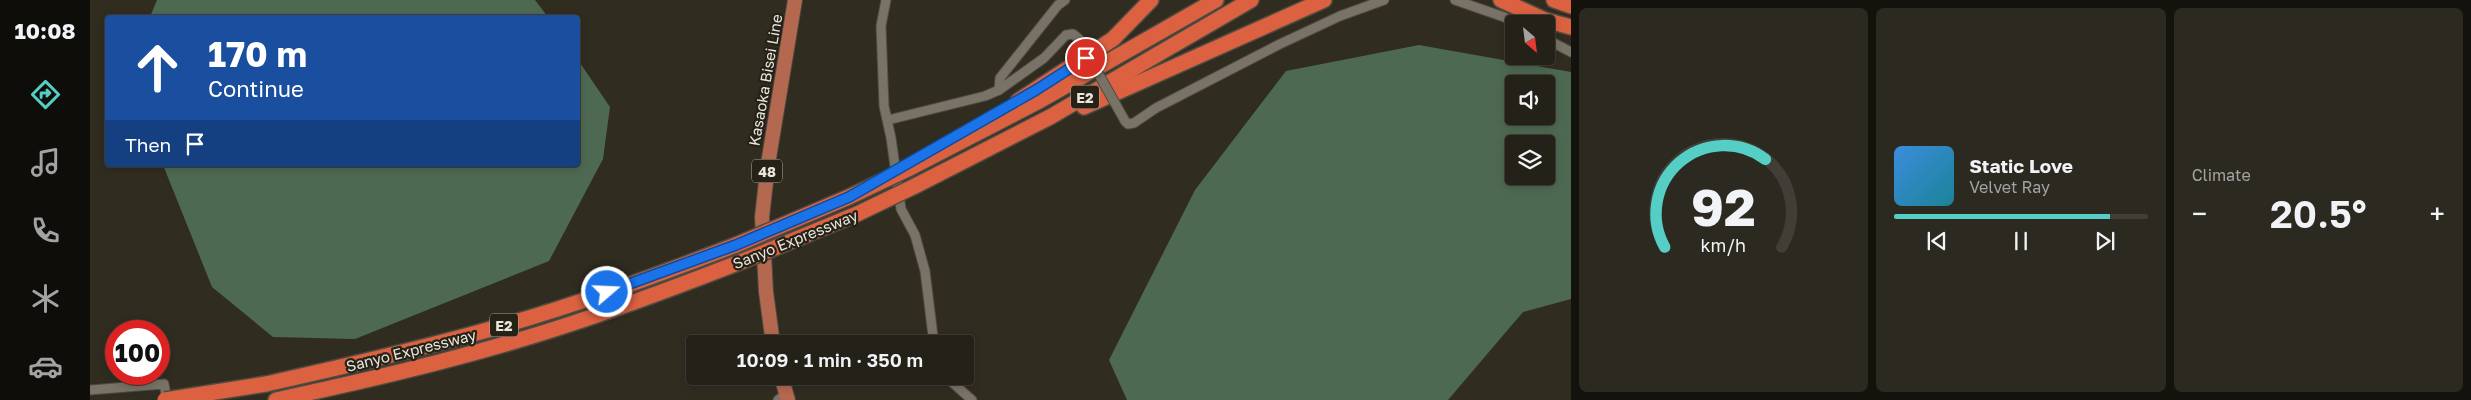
<!DOCTYPE html>
<meta charset="utf-8">
<style>
:root{--surface:#242118;--page:#2c2921;--text:#f1f3f6;--muted:#a3a3a2;--line:#413e37;--accent:#55cec5}
body{margin:0;font-family:"Golos Text",sans-serif;background:var(--page);color:var(--text);height:100vh;display:flex;flex-direction:column;font-size:19px;white-space:nowrap}
*{box-sizing:border-box;margin:0}
p{font-size:16px;color:var(--muted)}
.icon{flex:none;width:28px;height:28px;fill:none;stroke:currentColor;stroke-width:2;stroke-linecap:round;stroke-linejoin:round}
.map{position:relative;flex:1;overflow:hidden}
.drawer{display:flex;flex-direction:column;gap:8px;padding:8px;background:#14120d;width:900px}
.drawer>*{flex:none}
.hud{position:absolute;left:15px;top:15px;width:475px;height:152px;border-radius:5px;box-shadow:0 2px 8px #0003,0 0 0 1px var(--line);background:#1a4fa0;color:#fff;overflow:hidden}
.needle{width:32px;rotate:152deg}
.buttons{position:absolute;left:1415px;top:15px;display:grid;gap:10px}
.buttons a{display:grid;place-items:center;width:50px;height:50px;border-radius:5px;background:var(--surface);box-shadow:0 2px 8px #0003,0 0 0 1px var(--line);font-size:25px}
.speed{position:absolute;left:15px;top:320px;display:flex;gap:10px;font-size:25px;font-weight:700;text-align:center}
.speed>*{display:grid;place-content:center;width:65px;height:65px;border-radius:50%;background:var(--surface);box-shadow:0 2px 8px #0003,0 0 0 1px var(--line);line-height:1}
.speed .limit{border:8px solid #d22;background:#fff;color:#111}
.pin{position:absolute;display:grid;place-items:center;width:42px;height:42px;color:#fff;margin:-21px;border:2px solid #fff;border-radius:50%;box-shadow:0 1px 5px #0007}
.me{position:absolute;width:55px;margin:-28px;rotate:71deg;stroke-linejoin:round;filter:drop-shadow(0 0 4px #0008)}
.turn{display:flex;align-items:center;gap:18px;height:105px;padding:0 20px;font-size:22px}
.turn .icon{width:65px;height:65px;stroke-width:2.5}
.turn b{display:block;font-size:35px;line-height:42px}
.then{display:flex;align-items:center;height:48px;padding:0 20px;background:#0003;gap:10px;font-size:19px}
.big{font-size:38px;font-weight:600;line-height:1.1}
.drawer .tile{flex:1;display:flex;flex-direction:column;justify-content:center;gap:8px;min-width:0;padding:0 18px;border-radius:8px;background:var(--page)}
.drawer .dial{align-items:center;gap:0}
.dial svg{height:130px;overflow:visible;fill:none;stroke:var(--line);stroke-width:7;stroke-linecap:round;text-anchor:middle}
.dial text{fill:var(--text);stroke:none}
.song{display:flex;align-items:center;gap:15px}
.cover{width:60px;height:60px;border-radius:8px;background:linear-gradient(135deg,hsl(210 70% 55%),hsl(190 70% 35%))}
.played{height:5px;border-radius:2px;background:linear-gradient(90deg,var(--accent) 85%,var(--line) 85%)}
.keys{display:flex;justify-content:space-around;direction:ltr}
.heat{display:flex;justify-content:space-between;align-items:center;font-size:28px;direction:ltr}
.drawer .tiles{flex:1;display:grid;gap:8px;grid-template-columns:repeat(3,1fr)}
.trip{position:absolute;left:596px;top:335px;width:288px;height:50px;border-radius:5px;background:var(--surface);box-shadow:0 2px 8px #0003,0 0 0 1px var(--line);font-weight:600;line-height:50px;text-align:center}
main{display:flex;flex:1;min-height:0}
.dock{display:flex;flex-direction:column;width:90px;justify-content:space-around;align-items:center;background:#0e0d0a;color:var(--muted)}
.dock .icon{width:35px;height:35px}
.dock .current{color:var(--accent)}
.dock b{font-size:22px;color:var(--text)}
.map>svg:first-child{display:block}
.forest{fill:#4e6952;fill-rule:evenodd}
.lines{fill:none;stroke-linecap:round;stroke-linejoin:round}
.minor-casing{stroke:#4e4b41;stroke-width:11}
.primary-casing{stroke:#4e4b41;stroke-width:16}
.motorway-casing{stroke:#4e4b41;stroke-width:18}
.minor{stroke:#787366;stroke-width:9}
.primary{stroke:#b46850;stroke-width:14}
.motorway{stroke:#dc6141;stroke-width:15}
.minor-bridge-casing{stroke:#4e4b41;stroke-width:11;stroke-linecap:butt}
.motorway-bridge-casing{stroke:#4e4b41;stroke-width:18;stroke-linecap:butt}
.minor-bridge{stroke:#787366;stroke-width:9}
.motorway-bridge{stroke:#dc6141;stroke-width:15}
.route-casing{stroke:#114b97;stroke-width:12}
.route{stroke:#1a73e8;stroke-width:9}
.labels{text-anchor:middle;dominant-baseline:central;stroke-width:4.5;stroke-linejoin:round;paint-order:stroke}
.shield{fill:#262216;stroke:#aeaba3;stroke-width:1}
.shield-label{font-size:14px;font-weight:bold;fill:#e9e6df}
.street-label{font-size:15px;fill:#e9e6df;stroke:#262216}
</style>
<main>
<nav class="dock">
<b>10:08</b>
<svg class="icon current" aria-label="directions" viewBox="0 0 24 24"><path d="M12 3l9 9-9 9-9-9zM9 14v-3h6M13 9l2 2-2 2"/></svg>
<svg class="icon" aria-label="music" viewBox="0 0 24 24"><path d="M9 18V5l10-2v13"/><circle cx="6" cy="18" r="3"/><circle cx="16" cy="16" r="3"/></svg>
<svg class="icon" aria-label="phone" viewBox="0 0 24 24"><path d="M5 4h4l2 5-3 2q2 4 5 5l2-3 5 2v4C11 20 4 13 5 4z"/></svg>
<svg class="icon" aria-label="climate" viewBox="0 0 24 24"><path d="M12 3v18M4 7l16 10M4 17L20 7"/></svg>
<svg class="icon" aria-label="car" viewBox="0 0 24 24"><path d="M5 17H2v-5l4-1 3-4h7l3 4 3 1v5h-3M9 17h6M6 11h13"/><circle cx="7" cy="17" r="2"/><circle cx="17" cy="17" r="2"/></svg>
</nav>
<div class="map">
<svg width="1481" height="400" viewBox="0 0 1481 400">
<rect width="100%" height="100%" fill="#302c20"/>
<g class="forest">
<polygon points="67,0 445,0 458,17 60,17"/>
<path d="M1329,45L1481,72V299L1433,312L1358,400H1037L1019,360L1105,190L1196,71ZM1424,84H1456V116H1424ZM1424,144H1456V176H1424Z"/>
<polygon points="488,60 520,107 513,159 459,261 265,339 183,337 122,287 73,165 488,165"/>
</g>
<g class="lines">
<g class="minor-casing">
<g id="minor">
<polyline points="796,0 791,26 794,106 801,138 811,209 825,235 835,271 844,344"/>
<polyline points="1365,0 1414,17 1427,24"/>
<polyline points="1456,39 1481,52"/>
<polyline points="909,90 910,78 968,5 975,0"/>
<polyline points="798,120 895,96 909,90 954,58 976,35 983,34 989,39"/>
<polyline points="1035,121 1038,124 1044,123 1066,108 1190,44 1250,16 1294,0"/>
<polyline points="855,376 882,400"/>
<polyline points="0,390 74,384 77,400"/>
<polyline points="688,400 696,394"/>
</g>
</g>
<g class="primary-casing">
<g id="primary">
<polyline points="683,344 676,292 672,217 678,164 705,0"/>
<polyline points="691,376 698,400"/>
</g>
</g>
<g class="motorway-casing">
<g id="motorway">
<polyline points="1411,0 1455,20 1481,27"/>
<polyline points="1464,0 1481,6"/>
<polyline points="928,101 1023,39 1061,0"/>
<polyline points="994,107 1234,0"/>
<polyline points="818,169 951,100 1126,0"/>
<polyline points="825,186 960,117 1161,0"/>
<path d="M176,384C252,367 327,350 401,329C484,306 565,276 646,245"/>
<path d="M186,400C293,377 400,352 504,316C554,299 604,280 653,261"/>
</g>
</g>
<use href="#minor" class="minor"/>
<use href="#primary" class="primary"/>
<use href="#motorway" class="motorway"/>
<g class="minor-bridge-casing">
<polyline id="minor-bridge" points="989,39 1035,121"/>
</g>
<g class="motorway-bridge-casing">
<g id="motorway-bridge">
<polyline points="646,245 759,197 818,169"/>
<polyline points="653,261 767,214 825,186"/>
<polyline points="75,400 176,384"/>
</g>
</g>
<use href="#minor-bridge" class="minor-bridge"/>
<use href="#motorway-bridge" class="motorway-bridge"/>
</g>
<g class="lines">
<g class="route-casing">
<polyline id="route" points="517,292 646,245 759,197 946,90 996,58"/>
</g>
<use href="#route" class="route"/>
</g>
<g class="labels">
<g class="shield">
<rect x="981" y="85.5" width="28" height="23" rx="4"/>
<rect x="662" y="159.5" width="30" height="23" rx="4"/>
<rect x="400" y="313.5" width="28" height="23" rx="4"/>
</g>
<g class="shield-label">
<text x="995" y="97">E2</text>
<text x="677" y="171">48</text>
<text x="414" y="325">E2</text>
</g>
<g class="street-label">
<text transform="translate(675 80) rotate(-80)">Kasaoka Bisei Line</text>
<text transform="translate(705 239) rotate(-22)">Sanyo Expressway</text>
<text transform="translate(321 350) rotate(-14)">Sanyo Expressway</text>
</g>
</g>
</svg>
<div class="buttons">
<a><svg class="needle" viewBox="-14 -14 28 28"><path d="M0-13l5 13h-10z" fill="#e53935"/><path d="M0 13l5-13h-10z" fill="#a3a3a2"/></svg></a>
<a><svg class="icon" aria-label="sound" viewBox="0 0 24 24"><path d="M4 9h4l5-4v14l-5-4H4zM17 9q2 3 0 6"/></svg></a>
<a><svg class="icon" aria-label="layers" viewBox="0 0 24 24"><path d="M12 4l9 5-9 5-9-5zM3 14l9 5 9-5"/></svg></a>
</div>
<div class="speed"><div class="limit">100</div></div>
<div class="pin" style="left:996px;top:58px;background:#d93025"><svg class="icon" aria-label="arrive" viewBox="0 0 24 24"><path d="M6 21V4h12l-3 4 3 4H6"/></svg></div>
<svg class="me" style="left:517px;top:292px" viewBox="-20 -20 40 40"><circle r="17" fill="#1a73e8" stroke="#fff" stroke-width="3"/><path d="M0-11L8 9 0 5-8 9z" fill="#fff"/></svg>
<div class="trip">10:09 · 1 min · 350 m</div>
<div class="hud">
<div class="turn"><svg class="icon" aria-label="ahead" viewBox="0 0 24 24"><path d="M12 20V5M6 11l6-6 6 6"/></svg><div><b>170 m</b>Continue</div></div>
<div class="then">Then<svg class="icon" aria-label="arrive" viewBox="0 0 24 24"><path d="M6 21V4h12l-3 4 3 4H6"/></svg></div>
</div>
</div>
<section class="drawer">
<div class="tiles">
<div class="tile dial"><svg viewBox="0 0 100 80">
<path d="M14 69A42 42 0 1 1 86 69"/>
<path d="M14 69A42 42 0 0 1 76 15" stroke="#55cec5"/>
<text x="50" y="56" font-size="32" font-weight="700">92</text>
<text x="50" y="72" font-size="11">km/h</text>
</svg></div>
<div class="tile">
<div class="song"><i class="cover"></i><div><b>Static Love</b><p>Velvet Ray</p></div></div>
<div class="played"></div>
<div class="keys"><svg class="icon" aria-label="previous" viewBox="0 0 24 24"><path d="M18 5L8 12l10 7zM5 5v14"/></svg><svg class="icon" aria-label="pause" viewBox="0 0 24 24"><path d="M8 5v14M16 5v14"/></svg><svg class="icon" aria-label="next" viewBox="0 0 24 24"><path d="M6 5l10 7-10 7zM19 5v14"/></svg></div>
</div>
<div class="tile"><p>Climate</p>
<div class="heat"><a>−</a><b class="big">20.5°</b><a>+</a></div>
</div>
</div>
</section>
</main>
